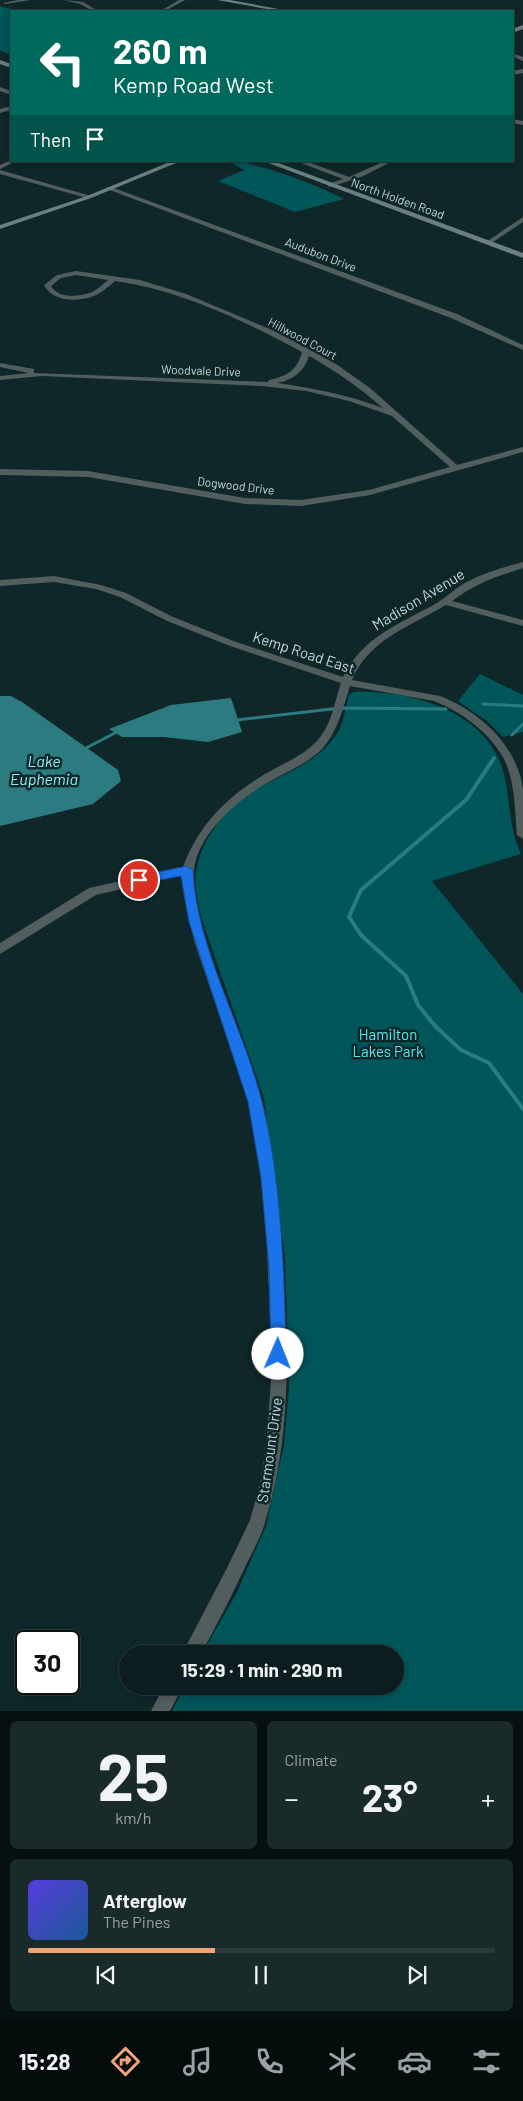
<!DOCTYPE html>
<meta charset="utf-8">
<style>
:root{--surface:#0b1d1e;--page:#192a2b;--text:#f1f3f6;--muted:#9aa2a4;--line:#2b3b3c;--accent:#f0a378}
body{margin:0;font-family:Barlow,sans-serif;background:var(--page);color:var(--text);height:100vh;display:flex;flex-direction:column;font-size:19px;white-space:nowrap}
*{box-sizing:border-box;margin:0}
p{font-size:16px;color:var(--muted)}
.icon{flex:none;width:28px;height:28px;fill:none;stroke:currentColor;stroke-width:2;stroke-linecap:round;stroke-linejoin:round}
.map{position:relative;height:1711px;overflow:hidden}
.drawer{display:flex;flex-direction:column;gap:10px;padding:10px;background:#061010;flex:1}
.drawer>*{flex:none}
.top-card{position:absolute;left:10px;top:10px;width:504px;height:152px;border-radius:0px;box-shadow:0 2px 8px #0003,0 0 0 1px var(--line);background:#00695c;color:#fff;overflow:hidden}
.speed{position:absolute;left:15px;top:1630px;display:flex;gap:10px;font-size:25px;font-weight:700;text-align:center}
.speed>*{display:grid;place-content:center;width:65px;height:65px;border-radius:50%;background:var(--surface);box-shadow:0 2px 8px #0003,0 0 0 1px var(--line);line-height:1}
.speed .limit{border:2px solid #111;border-radius:8px;background:#fff;color:#111}
.pin{position:absolute;display:grid;place-items:center;width:42px;height:42px;color:#fff;margin:-21px;border:2px solid #fff;border-radius:50%;box-shadow:0 1px 5px #0007}
.me{position:absolute;width:55px;margin:-28px;rotate:1deg;stroke-linejoin:round;filter:drop-shadow(0 0 4px #0008)}
.turn{display:flex;align-items:center;gap:18px;height:105px;padding:0 20px;font-size:22px}
.turn .icon{width:65px;height:65px;stroke-width:2.5}
.turn b{display:block;font-size:35px;line-height:42px}
.then{display:flex;align-items:center;height:48px;padding:0 20px;background:#0003;gap:10px;font-size:19px}
.big{font-size:38px;font-weight:700;line-height:1.1}
.drawer .tile{flex:1;display:flex;flex-direction:column;justify-content:center;gap:8px;min-width:0;padding:0 18px;border-radius:8px;background:var(--page)}
.drawer .dial{align-items:center;gap:0}
.dial b{font-size:65px;line-height:1}
.song{display:flex;align-items:center;gap:15px}
.cover{width:60px;height:60px;border-radius:8px;background:linear-gradient(135deg,hsl(250 70% 55%),hsl(210 70% 35%))}
.played{height:5px;border-radius:2px;background:linear-gradient(90deg,var(--accent) 40%,var(--line) 40%)}
.keys{display:flex;justify-content:space-around;direction:ltr}
.heat{display:flex;justify-content:space-between;align-items:center;font-size:28px;direction:ltr}
.drawer .tiles{flex:1;display:grid;gap:10px;grid-template-columns:1fr 1fr}
.tile:last-child{grid-column:span 2}
.trip{position:absolute;left:119px;top:1645px;width:285px;height:50px;border-radius:25px;background:var(--surface);box-shadow:0 2px 8px #0003,0 0 0 1px var(--line);font-weight:700;line-height:50px;text-align:center}
.tabs{display:flex;height:80px;justify-content:space-around;align-items:center;background:#040c0c;color:var(--muted)}
.tabs .icon{width:35px;height:35px}
.tabs .active{color:var(--accent)}
.tabs b{font-size:22px;color:var(--text)}
.map>svg:first-child{display:block}
.green{fill:#01565a}
.water{fill:#2c7b80}
.lines{fill:none;stroke-linecap:round;stroke-linejoin:round}
.stream-far1{stroke:#2c7b80;stroke-width:3}
.stream{stroke:#2c7b80;stroke-width:4}
.street{fill:#525d5d;fill-rule:evenodd}
.secondary{fill:#6c7e7f;fill-rule:evenodd}
.route{fill:#1a73e8;stroke:#114b97}
.labels{text-anchor:middle;dominant-baseline:central;stroke-width:5;stroke-linejoin:round;paint-order:stroke}
.far-street-label{font-size:12px;fill:#c8d6d7;stroke:#0f2728}
.street-label{font-size:15px;fill:#c8d6d7;stroke:#0f2728}
.park-label{font-size:15px;fill:#55eaf2;stroke:#0f2728}
.water-label{font-size:16px;font-style:italic;fill:#8ef1f7;stroke:#0f2728}
</style>
<div class="map">
<svg width="523" height="1711" viewBox="0 0 523 1711">
<rect width="100%" height="100%" fill="#0f2728"/>
<g class="green">
<polygon points="0,6 18,11 11,11 11,55 0,50"/>
<path d="M229,161C255,161 320,186 344,199L295,212L218,181L244,170Z"/>
<polygon points="480,674 523,695 523,732 503,737 488,722 458,701"/>
<path d="M354,692C405,690 479,708 500,762C512,793 506,822 521,854L432,881L523,994V1711H172L185,1686H395V1654H202L237,1592L266,1526L284,1445L289,1388L285,1257L264,1098L202,920C200,910 197,900 196,890C191,847 226,805 262,786C289,772 318,761 336,735C344,724 345,708 349,695Z"/>
</g>
<g class="water">
<polygon points="0,696 11,696 22,702 118,770 121,781 93,804 0,826"/>
<polygon points="231,698 242,732 208,742 164,737 122,737 109,729 171,705"/>
</g>
<g class="lines">
<g class="stream-far1">
<polyline points="483,704 523,706"/>
<polyline points="236,720 340,708 446,709"/>
<polyline points="512,735 523,724"/>
<polyline points="84,749 117,732"/>
</g>
<polyline class="stream" points="494,758 466,800 361,890 349,917 361,935 406,976 418,1005 435,1026 461,1050 489,1063 523,1109"/>
<g class="street">
<polygon points="18,0 31,0 5,4 3,3"/>
<polygon points="64,0 83,2 98,11 93,11 80,4"/>
<polygon points="179,0 185,0 165,11 160,11"/>
<polygon points="512,53 523,57 523,61 512,56"/>
<polygon points="523,69 523,73 512,75 512,71"/>
<polygon points="0,87 11,91 11,95 0,91"/>
<polygon points="11,106 11,110 0,113 0,109"/>
<polygon points="512,119 523,121 523,125 512,123"/>
<polygon points="11,160 16,161 0,169 0,165"/>
<polygon points="296,161 305,161 349,177 385,161 393,161 361,177 330,187 328,186 328,184 343,179"/>
<polygon points="0,170 91,196 92,197 87,198 0,174"/>
<polygon points="107,187 111,187 457,314 523,345 523,350 451,318 107,189"/>
<polygon points="523,217 523,222 490,244 486,244 486,242"/>
<path d="M76,271L140,280L186,294L277,332L336,364L370,388L457,465L523,447V452L370,495L301,506L245,504L88,477L0,475V469L88,471L245,498L301,500L369,490L450,467L392,416L349,401L306,391L262,386L42,376L0,380V376L29,373L0,367V363L34,369V373L268,382L269,380C287,376 297,371 302,352C245,321 180,290 115,281C109,286 103,292 96,295C80,302 53,303 44,285L57,275ZM76,275L108,280C103,284 98,289 92,292C80,297 58,299 51,286L61,278ZM309,356C336,371 360,388 383,408C348,395 314,388 277,383C293,380 304,372 309,356Z"/>
<path d="M523,562V568C495,577 476,583 452,601L523,620V626L446,605C411,626 369,639 352,680L440,696C479,711 517,745 523,789C523,805 523,823 523,839L517,835C515,811 515,781 504,759C490,733 462,712 434,701L350,686C343,708 338,731 322,749C307,764 286,772 267,783C238,800 198,833 194,870C191,891 199,913 204,933C219,988 242,1041 260,1095C273,1134 275,1176 278,1216C287,1317 296,1421 266,1519C262,1535 254,1549 247,1563C233,1594 217,1624 201,1654H182L227,1568L250,1520L260,1484L266,1446L272,1367L267,1249L260,1168L254,1125L247,1097L195,944L187,912L182,886V875L96,895L0,954V943L89,888L183,867C200,821 232,792 274,769C291,760 309,752 321,736C332,721 335,701 341,683L230,646L167,621L120,597L96,589L54,582L0,586V580L54,576L101,585L126,593L173,617L236,642L343,677C362,637 401,623 437,603C447,597 455,588 465,583C483,573 504,567 523,562Z"/>
<polygon points="164,1686 183,1686 170,1711 151,1711"/>
</g>
<g class="secondary">
<polygon points="217,0 230,0 289,11 278,11"/>
<polygon points="523,25 523,29 512,33 512,29"/>
<polygon points="0,60 11,64 11,68 0,64"/>
<polygon points="172,161 181,161 91,198 0,229 0,225 87,196"/>
<polygon points="263,161 273,161 523,253 523,258"/>
</g>
</g>
<path class="route" d="M187,866L193,870C196,947 244,1028 262,1102C282,1184 284,1270 286,1354L284,1360L278,1362L273,1360L271,1354L269,1267L261,1178L248,1102L189,922L181,876L139,884L134,880L139,876Z"/>
<g class="labels">
<g class="far-street-label">
<text transform="translate(398 198) rotate(20)">North Holden Road</text>
<text transform="translate(321 254) rotate(21)">Audubon Drive</text>
<text transform="translate(303 338) rotate(28)">Hillwood Court</text>
<text transform="translate(201 370) rotate(2)">Woodvale Drive</text>
<text transform="translate(236 485) rotate(7)">Dogwood Drive</text>
</g>
<g class="street-label">
<text transform="translate(418 599) rotate(-31)">Madison Avenue</text>
<text transform="translate(304 652) rotate(18)">Kemp Road East</text>
<text transform="translate(269 1450) rotate(-82)">Starmount Drive</text>
</g>
<g class="park-label">
<text x="388" y="1034">Hamilton<tspan x="388" dy="17">Lakes Park</tspan></text>
</g>
<g class="water-label">
<text x="44" y="760">Lake<tspan x="44" dy="18">Euphemia</tspan></text>
</g>
</g>
</svg>
<div class="speed"><div class="limit">30</div></div>
<div class="pin" style="left:139px;top:880px;background:#d93025"><svg class="icon" aria-label="arrive" viewBox="0 0 24 24"><path d="M6 21V4h12l-3 4 3 4H6"/></svg></div>
<svg class="me" style="left:278px;top:1354px" viewBox="-20 -20 40 40"><circle r="19" fill="#fff"/><path d="M0-13L10 11 0 6-10 11z" fill="#1a73e8"/></svg>
<div class="trip">15:29 · 1 min · 290 m</div>
<div class="top-card">
<div class="turn"><svg class="icon" aria-label="left" viewBox="0 0 24 24"><path d="M17 20v-9H6M10 6l-5 5 5 5"/></svg><div><b>260 m</b>Kemp Road West</div></div>
<div class="then">Then<svg class="icon" aria-label="arrive" viewBox="0 0 24 24"><path d="M6 21V4h12l-3 4 3 4H6"/></svg></div>
</div>
</div>
<section class="drawer">
<div class="tiles">
<div class="tile dial"><b>25</b><p>km/h</p></div>
<div class="tile"><p>Climate</p>
<div class="heat"><a>−</a><b class="big">23°</b><a>+</a></div>
</div>
<div class="tile">
<div class="song"><i class="cover"></i><div><b>Afterglow</b><p>The Pines</p></div></div>
<div class="played"></div>
<div class="keys"><svg class="icon" aria-label="previous" viewBox="0 0 24 24"><path d="M18 5L8 12l10 7zM5 5v14"/></svg><svg class="icon" aria-label="pause" viewBox="0 0 24 24"><path d="M8 5v14M16 5v14"/></svg><svg class="icon" aria-label="next" viewBox="0 0 24 24"><path d="M6 5l10 7-10 7zM19 5v14"/></svg></div>
</div>
</div>
</section>
<nav class="tabs">
<b>15:28</b>
<svg class="icon active" aria-label="directions" viewBox="0 0 24 24"><path d="M12 3l9 9-9 9-9-9zM9 14v-3h6M13 9l2 2-2 2"/></svg>
<svg class="icon" aria-label="music" viewBox="0 0 24 24"><path d="M9 18V5l10-2v13"/><circle cx="6" cy="18" r="3"/><circle cx="16" cy="16" r="3"/></svg>
<svg class="icon" aria-label="phone" viewBox="0 0 24 24"><path d="M5 4h4l2 5-3 2q2 4 5 5l2-3 5 2v4C11 20 4 13 5 4z"/></svg>
<svg class="icon" aria-label="climate" viewBox="0 0 24 24"><path d="M12 3v18M4 7l16 10M4 17L20 7"/></svg>
<svg class="icon" aria-label="car" viewBox="0 0 24 24"><path d="M5 17H2v-5l4-1 3-4h7l3 4 3 1v5h-3M9 17h6M6 11h13"/><circle cx="7" cy="17" r="2"/><circle cx="17" cy="17" r="2"/></svg>
<svg class="icon" aria-label="filters" viewBox="0 0 24 24"><path d="M4 7h16M4 17h16"/><circle cx="9" cy="7" r="2"/><circle cx="15" cy="17" r="2"/></svg>
</nav>
